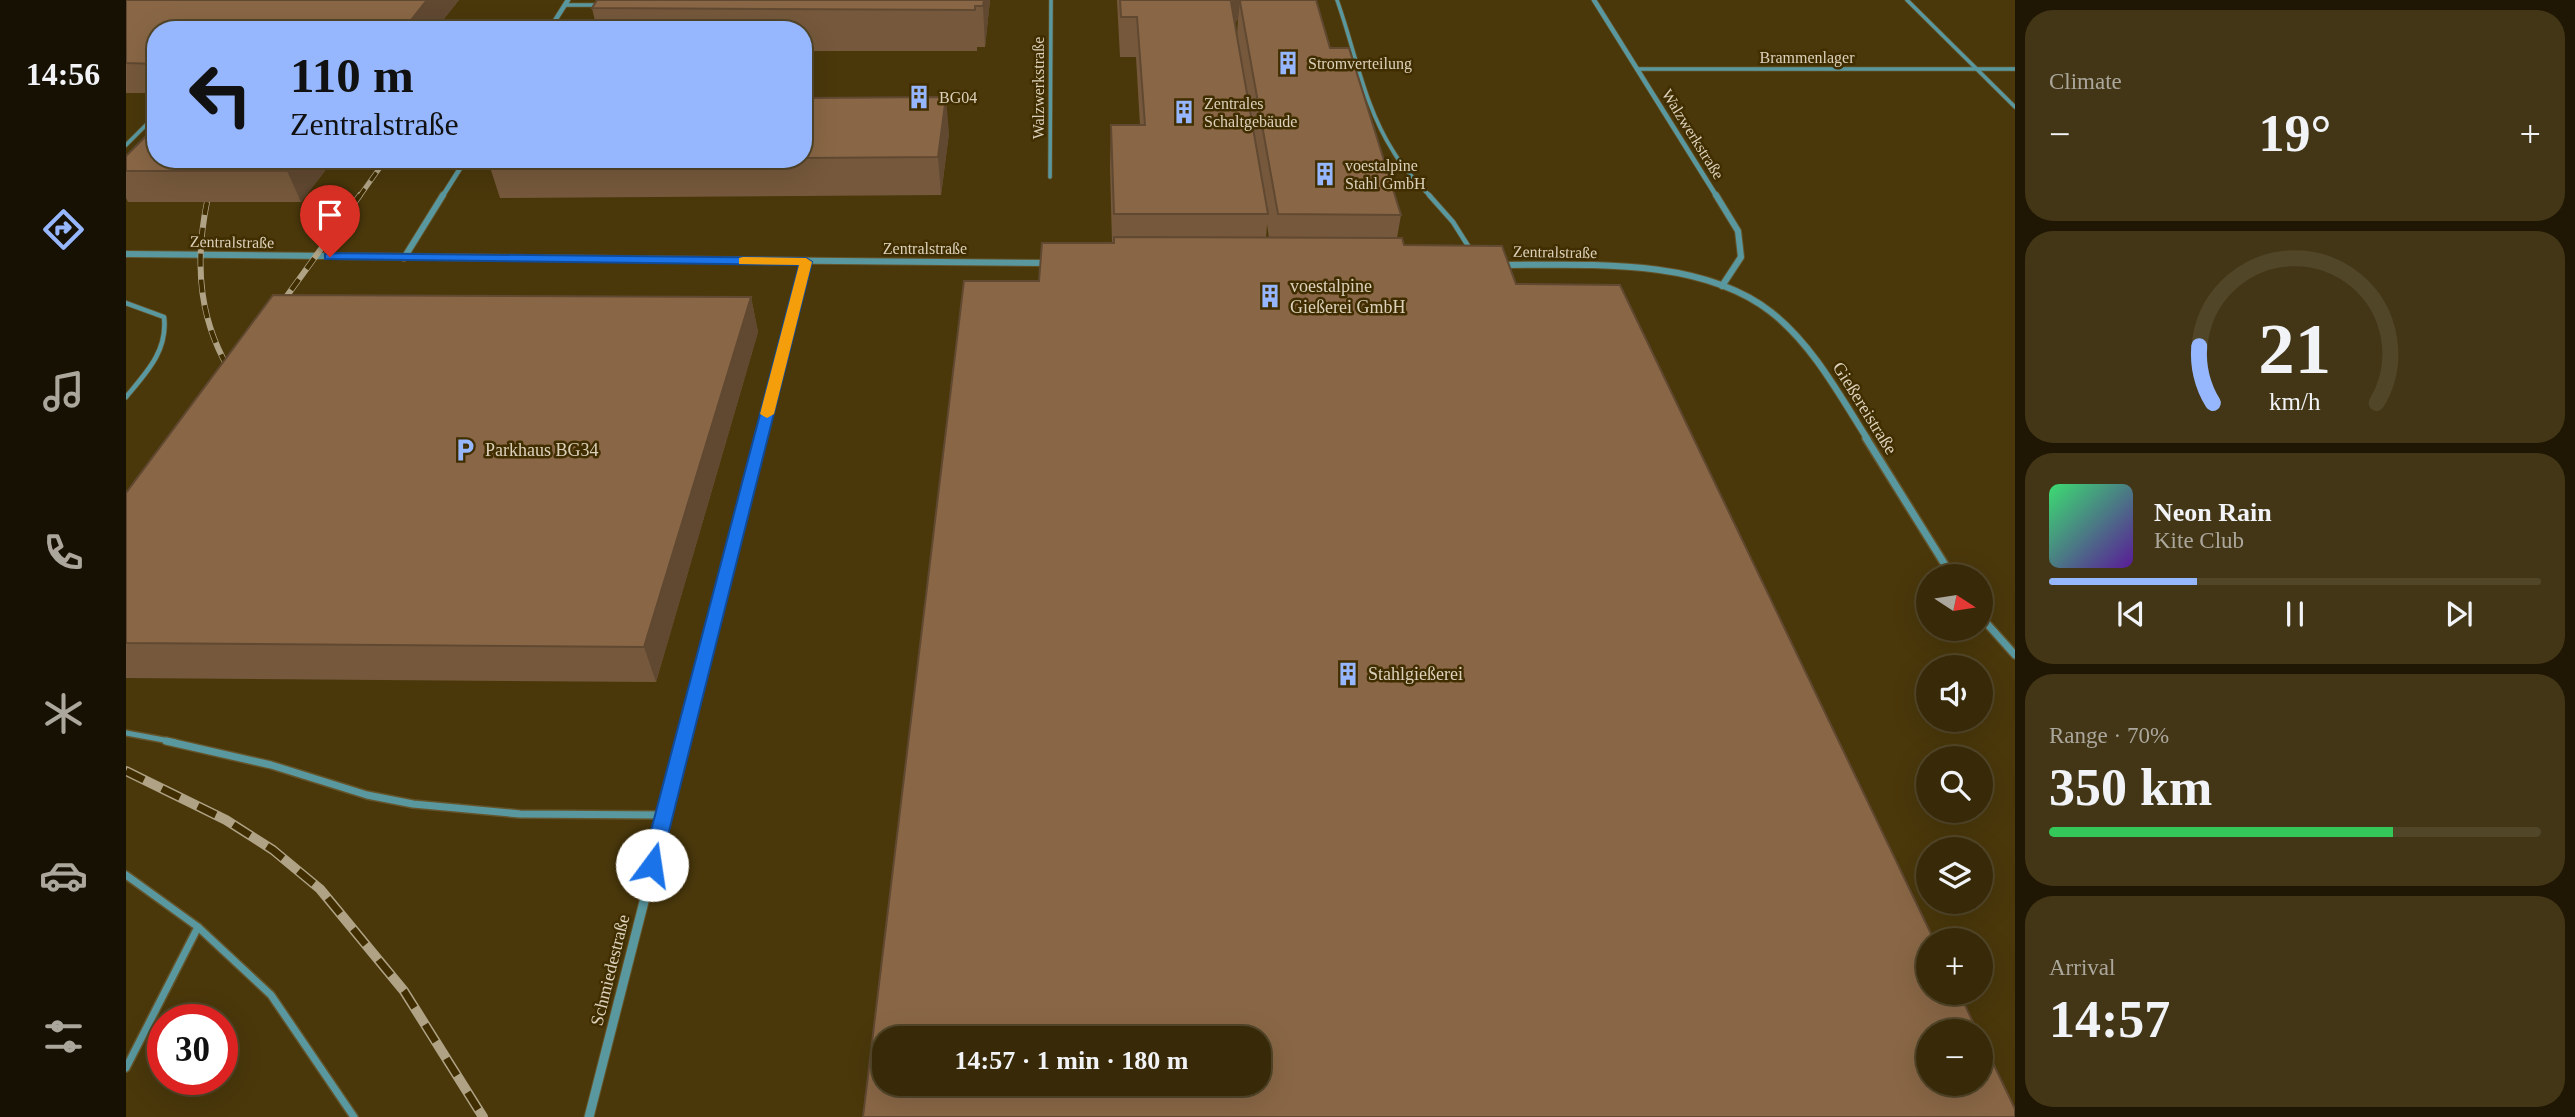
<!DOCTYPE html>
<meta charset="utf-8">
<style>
:root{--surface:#382a08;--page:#433616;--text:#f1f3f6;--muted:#aba79c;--line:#524629;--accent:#96b6fd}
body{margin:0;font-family:Georgia,serif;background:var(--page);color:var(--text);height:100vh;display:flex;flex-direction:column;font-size:26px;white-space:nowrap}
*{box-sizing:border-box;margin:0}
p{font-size:23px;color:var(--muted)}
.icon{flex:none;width:38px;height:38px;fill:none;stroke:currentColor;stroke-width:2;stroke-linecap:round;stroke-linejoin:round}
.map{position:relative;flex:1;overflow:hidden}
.sheet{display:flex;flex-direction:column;gap:10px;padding:10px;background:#1f1704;width:560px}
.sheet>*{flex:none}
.guide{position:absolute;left:21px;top:21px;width:665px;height:147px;border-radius:28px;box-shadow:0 7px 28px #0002,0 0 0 2px var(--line);background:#96b6fd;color:#111;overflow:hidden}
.needle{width:46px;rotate:102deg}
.buttons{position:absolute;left:1790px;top:564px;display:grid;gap:14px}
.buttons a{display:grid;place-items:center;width:77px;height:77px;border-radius:50%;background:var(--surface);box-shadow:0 7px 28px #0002,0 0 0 2px var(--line);font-size:35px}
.speed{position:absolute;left:21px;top:1004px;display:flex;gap:14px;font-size:35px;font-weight:700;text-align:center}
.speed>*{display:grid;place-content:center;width:91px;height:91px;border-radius:50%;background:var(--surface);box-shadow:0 7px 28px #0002,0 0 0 2px var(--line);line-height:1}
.speed .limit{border:10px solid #d22;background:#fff;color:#111}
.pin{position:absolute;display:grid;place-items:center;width:60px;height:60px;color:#fff;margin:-72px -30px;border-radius:50% 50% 50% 0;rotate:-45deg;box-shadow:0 0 7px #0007}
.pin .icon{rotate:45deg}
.me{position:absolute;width:77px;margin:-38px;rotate:14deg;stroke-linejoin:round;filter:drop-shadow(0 0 5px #0008)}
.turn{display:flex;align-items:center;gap:24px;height:147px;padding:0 28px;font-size:32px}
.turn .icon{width:91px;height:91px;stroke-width:2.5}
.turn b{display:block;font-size:49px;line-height:60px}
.big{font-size:52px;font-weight:800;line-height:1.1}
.sheet .card{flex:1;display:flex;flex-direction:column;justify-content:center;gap:10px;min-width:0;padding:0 24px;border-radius:28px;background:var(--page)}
.sheet .dial{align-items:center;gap:0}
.dial svg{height:182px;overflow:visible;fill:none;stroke:var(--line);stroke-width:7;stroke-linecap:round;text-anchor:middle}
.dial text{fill:var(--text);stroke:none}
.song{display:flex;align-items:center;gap:21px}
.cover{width:84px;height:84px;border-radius:10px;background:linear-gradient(135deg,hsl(140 70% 55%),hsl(270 70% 35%))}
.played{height:7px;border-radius:4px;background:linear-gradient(90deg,var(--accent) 30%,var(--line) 30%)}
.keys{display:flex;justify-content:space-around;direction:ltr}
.heat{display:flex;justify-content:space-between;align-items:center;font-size:38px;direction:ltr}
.charge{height:10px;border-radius:5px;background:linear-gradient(90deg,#34c759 70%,var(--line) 0)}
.trip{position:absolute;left:746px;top:1026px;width:399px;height:70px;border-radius:28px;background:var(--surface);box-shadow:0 7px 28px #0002,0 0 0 2px var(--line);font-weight:800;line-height:70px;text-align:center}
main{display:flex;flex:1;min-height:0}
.tabs{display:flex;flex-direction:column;width:126px;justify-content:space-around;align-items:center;background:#161103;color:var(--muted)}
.tabs .icon{width:49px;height:49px}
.tabs .active{color:var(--accent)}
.tabs b{font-size:32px;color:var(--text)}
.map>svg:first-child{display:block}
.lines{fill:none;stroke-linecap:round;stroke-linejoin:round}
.lane-far3-casing{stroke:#64542b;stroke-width:5}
.lane-far2-casing{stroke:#64542b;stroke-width:6}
.lane-far1-casing{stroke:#64542b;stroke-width:8}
.lane-casing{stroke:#64542b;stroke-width:10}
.street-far3-casing{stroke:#64542b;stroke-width:6}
.street-far2-casing{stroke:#64542b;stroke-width:8}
.street-far1-casing{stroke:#64542b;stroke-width:10}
.street-casing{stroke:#64542b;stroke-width:11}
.lane-far3{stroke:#59989f;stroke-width:3.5}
.lane-far2{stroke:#59989f;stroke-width:4.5}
.lane-far1{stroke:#59989f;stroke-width:5}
.lane{stroke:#59989f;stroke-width:7}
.street-far3{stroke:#59989f;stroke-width:4.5}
.street-far2{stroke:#59989f;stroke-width:6}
.street-far1{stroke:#59989f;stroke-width:7}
.street{stroke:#59989f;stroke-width:9}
.rail-far2-casing{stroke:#afa285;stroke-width:5}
.rail-far1-casing{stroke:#afa285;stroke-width:6}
.rail-casing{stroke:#afa285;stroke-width:10}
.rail-far2{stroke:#402e00;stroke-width:3.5;stroke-dasharray:10;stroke-linecap:butt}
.rail-far1{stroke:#402e00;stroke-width:4.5;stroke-dasharray:13;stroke-linecap:butt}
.rail{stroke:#402e00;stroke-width:7;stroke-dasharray:20;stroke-linecap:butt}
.wall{fill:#76593c;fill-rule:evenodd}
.shaded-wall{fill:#604831}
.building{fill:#896746;stroke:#604831;stroke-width:2;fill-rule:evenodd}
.route{fill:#1a73e8;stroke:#114b97;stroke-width:2}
.slow{fill:#f59e0b}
.labels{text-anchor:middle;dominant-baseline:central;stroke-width:5;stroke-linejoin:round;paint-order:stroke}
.far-street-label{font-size:16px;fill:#dcd1bb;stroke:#402e00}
.far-poi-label{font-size:16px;fill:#dcd1bb;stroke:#402e00;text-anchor:start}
.poi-label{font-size:18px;fill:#dcd1bb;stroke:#402e00;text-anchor:start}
.street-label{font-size:18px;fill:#dcd1bb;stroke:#402e00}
</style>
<main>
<nav class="tabs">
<b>14:56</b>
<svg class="icon active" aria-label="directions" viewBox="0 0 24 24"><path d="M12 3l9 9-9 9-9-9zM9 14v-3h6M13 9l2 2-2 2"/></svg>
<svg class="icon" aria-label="music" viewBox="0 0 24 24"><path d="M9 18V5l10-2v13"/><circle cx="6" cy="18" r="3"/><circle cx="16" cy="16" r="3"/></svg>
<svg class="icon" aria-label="phone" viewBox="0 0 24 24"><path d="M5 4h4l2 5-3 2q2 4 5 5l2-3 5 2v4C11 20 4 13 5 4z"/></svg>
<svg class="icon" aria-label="climate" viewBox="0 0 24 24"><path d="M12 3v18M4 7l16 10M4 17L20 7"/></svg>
<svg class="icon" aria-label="car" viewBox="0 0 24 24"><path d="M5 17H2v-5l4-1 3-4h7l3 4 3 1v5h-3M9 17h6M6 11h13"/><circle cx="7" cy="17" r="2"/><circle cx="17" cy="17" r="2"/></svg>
<svg class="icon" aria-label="filters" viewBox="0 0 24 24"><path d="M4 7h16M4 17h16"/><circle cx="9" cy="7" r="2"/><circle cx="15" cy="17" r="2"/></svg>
</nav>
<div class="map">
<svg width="1889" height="1117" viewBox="0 0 1889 1117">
<rect width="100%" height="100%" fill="#4a380b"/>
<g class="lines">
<g class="lane-far3-casing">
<g id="lane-far3">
<path d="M1211,0C1229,50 1238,106 1267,151C1277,168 1291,183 1305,197"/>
<polyline points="1781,0 1889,107"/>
<polyline points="439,5 474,5"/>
<polyline points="1511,69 1889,69"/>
<polyline points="0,145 30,115"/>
<polyline points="924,177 925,0"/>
</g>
</g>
<g class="lane-far2-casing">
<g id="lane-far2">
<polyline points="1303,195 1327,222 1344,249"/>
<path d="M0,303L38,317C42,351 20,373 0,397"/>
</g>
</g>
<g class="lane-far1-casing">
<polyline id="lane-far1" points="0,733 49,742"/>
</g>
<g class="lane-casing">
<g id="lane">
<polyline points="40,741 145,765 241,795 287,804 394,814 538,815"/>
<polyline points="0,875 72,927 145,995 228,1117"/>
<polyline points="0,1068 72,927"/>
</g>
</g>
<g class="street-far3-casing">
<g id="street-far3">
<polyline points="1468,0 1591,197"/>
<polyline points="423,30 442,0"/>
<polyline points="316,197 340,159"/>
</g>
</g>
<g class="street-far2-casing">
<g id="street-far2">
<polyline points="1590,195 1612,231 1615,257 1596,286"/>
<polyline points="0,254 923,263"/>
<polyline points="278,258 317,195"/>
<path d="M1376,265C1461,265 1575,257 1645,312C1687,345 1714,396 1742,440"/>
<polyline points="635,440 680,262"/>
</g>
</g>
<g class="street-far1-casing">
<g id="street-far1">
<polyline points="1740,438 1826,576"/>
<polyline points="1855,617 1889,655"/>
<polyline points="558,742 635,438"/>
</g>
</g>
<g class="street-casing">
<polyline id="street" points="463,1117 559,741"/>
</g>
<use href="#lane-far3" class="lane-far3"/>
<use href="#lane-far2" class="lane-far2"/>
<use href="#lane-far1" class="lane-far1"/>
<use href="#lane" class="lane"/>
<use href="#street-far3" class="street-far3"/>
<use href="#street-far2" class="street-far2"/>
<use href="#street-far1" class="street-far1"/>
<use href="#street" class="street"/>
<g class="rail-far2-casing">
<polyline id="rail-far2" points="233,197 260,159"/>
</g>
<g class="rail-far1-casing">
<g id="rail-far1">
<path d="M81,202C68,266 73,324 109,379"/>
<polyline points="150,311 234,195"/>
</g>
</g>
<g class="rail-casing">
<polyline id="rail" points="0,771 100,820 147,850 194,889 278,991 357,1117"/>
</g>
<use href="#rail-far2" class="rail-far2"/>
<use href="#rail-far1" class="rail-far1"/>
<use href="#rail" class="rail"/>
</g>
<g class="wall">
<polygon points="0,0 333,0 309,30 30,30 30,93 0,93"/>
<polygon points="471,0 864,0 859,47 851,47 851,51 677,51 677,30 471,30 466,8"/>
<path d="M991,0H1190L1204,48L1275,215L1271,238L913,281L986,243L984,168L985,125H1014L1010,57H994ZM1112,19L1111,37L1109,23ZM1141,224L1143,238H1140Z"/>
<polygon points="677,98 823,133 815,195 374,198 362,161 363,159 677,159"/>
<polygon points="0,156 208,159 175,202 2,202 0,198"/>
<polygon points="625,297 632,332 530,682 0,678 0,493"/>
</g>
<g class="shaded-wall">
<polygon points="301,0 333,0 309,30 277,30"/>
<polygon points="858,0 864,0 859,47 857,6"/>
<polygon points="1106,0 1127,0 1114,2 1112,19 1108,24 1105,2"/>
<polygon points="820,97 823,133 815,195 812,157"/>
<polygon points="171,159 208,159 175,202 161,171"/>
<polygon points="625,297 632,332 530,682 518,647"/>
</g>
<g class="building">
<polygon points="0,0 301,0 277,30 30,30 30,64 0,63"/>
<polygon points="471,0 858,0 857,6 849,6 849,10 466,8"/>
<polygon points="994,0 1106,0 1105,2 1142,214 988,214 985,125 1019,125 1011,17 995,17"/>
<polygon points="1115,0 1190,0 1204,48 1223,48 1275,215 1152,214 1114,2"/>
<polygon points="820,97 812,157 677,158 677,98"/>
<polygon points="30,126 30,159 171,159 161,171 0,171 0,156"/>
<polygon points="363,159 564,159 362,161"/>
<path d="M988,237L1276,238L1278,245L1376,246L1390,284L1494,285L1808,940H1802V992H1833L1851,1031H1802V1083H1855V1038L1889,1109V1117H737L838,281H913L916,243H988ZM758,1038H1132V1083H758Z"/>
<polygon points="147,295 625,297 518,647 0,643 0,493"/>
</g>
<polygon class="route" points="204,253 680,258 686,262 533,871 526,873 519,871 516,865 673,265 199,259 199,254"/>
<polygon class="slow" points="617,257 680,258 686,262 648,414 641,418 634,414 673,265 613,264 613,258"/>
<defs>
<g id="building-bare" transform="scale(1.89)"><path d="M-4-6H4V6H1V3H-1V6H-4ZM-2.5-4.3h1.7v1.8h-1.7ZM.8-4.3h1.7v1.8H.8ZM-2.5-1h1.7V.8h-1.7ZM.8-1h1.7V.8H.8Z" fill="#96b6fd" stroke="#402e00" stroke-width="2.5" paint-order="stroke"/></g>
<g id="parking-bare" transform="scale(1.89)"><path d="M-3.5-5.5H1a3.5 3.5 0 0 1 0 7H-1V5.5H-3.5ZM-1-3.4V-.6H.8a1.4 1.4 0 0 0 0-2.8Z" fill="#96b6fd" stroke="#402e00" stroke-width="2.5" paint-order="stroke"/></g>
</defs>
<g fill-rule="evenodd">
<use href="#building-bare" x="1162" y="63"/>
<use href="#building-bare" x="793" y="97"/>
<use href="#building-bare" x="1058" y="112"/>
<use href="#building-bare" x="1199" y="174"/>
<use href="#building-bare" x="1144" y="296"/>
<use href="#parking-bare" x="339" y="450"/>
<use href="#building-bare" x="1222" y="674"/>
</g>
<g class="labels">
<g class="far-street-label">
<text x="1681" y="57">Brammenlager</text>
<text transform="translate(912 88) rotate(-90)">Walzwerkstraße</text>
<text transform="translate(1567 134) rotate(58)">Walzwerkstraße</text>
<text transform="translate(106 242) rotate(1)">Zentralstraße</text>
<text x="799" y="248">Zentralstraße</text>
<text transform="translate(1429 252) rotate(1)">Zentralstraße</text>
</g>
<g class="far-poi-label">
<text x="1182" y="63">Stromverteilung</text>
<text x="813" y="97">BG04</text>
<text x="1078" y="103">Zentrales<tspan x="1078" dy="18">Schaltgebäude</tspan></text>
<text x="1219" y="165">voestalpine<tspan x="1219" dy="18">Stahl GmbH</tspan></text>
</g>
<g class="poi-label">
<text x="1164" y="286">voestalpine<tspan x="1164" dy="21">Gießerei GmbH</tspan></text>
<text x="359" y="450">Parkhaus BG34</text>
<text x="1242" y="674">Stahlgießerei</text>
</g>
<g class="street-label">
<text transform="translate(1739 408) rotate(58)">Gießereistraße</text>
<text transform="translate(484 970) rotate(-76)">Schmiedestraße</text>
</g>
</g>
</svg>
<div class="buttons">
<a><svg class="needle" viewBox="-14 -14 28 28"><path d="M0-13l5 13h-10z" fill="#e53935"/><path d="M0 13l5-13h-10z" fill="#aba79c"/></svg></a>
<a><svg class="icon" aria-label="sound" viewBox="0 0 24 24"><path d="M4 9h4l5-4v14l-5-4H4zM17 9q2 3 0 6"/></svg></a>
<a><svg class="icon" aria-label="search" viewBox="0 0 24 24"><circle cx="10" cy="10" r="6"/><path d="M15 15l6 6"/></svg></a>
<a><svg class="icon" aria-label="layers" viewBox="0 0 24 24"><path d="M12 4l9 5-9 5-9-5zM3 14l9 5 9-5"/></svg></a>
<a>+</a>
<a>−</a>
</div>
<div class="speed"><div class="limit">30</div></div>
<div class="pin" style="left:204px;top:257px;background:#d93025"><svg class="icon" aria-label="arrive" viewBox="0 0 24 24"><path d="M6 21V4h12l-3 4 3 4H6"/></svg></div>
<svg class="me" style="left:526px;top:865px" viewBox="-20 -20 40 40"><circle r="19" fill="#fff"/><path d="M0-13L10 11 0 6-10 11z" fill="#1a73e8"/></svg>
<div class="trip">14:57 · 1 min · 180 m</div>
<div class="guide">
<div class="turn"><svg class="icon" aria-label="left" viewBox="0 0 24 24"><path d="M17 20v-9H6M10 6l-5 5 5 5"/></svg><div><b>110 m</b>Zentralstraße</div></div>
</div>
</div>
<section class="sheet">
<div class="card"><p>Climate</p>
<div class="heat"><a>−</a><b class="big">19°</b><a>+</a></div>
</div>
<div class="card dial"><svg viewBox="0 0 100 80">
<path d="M14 69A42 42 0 1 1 86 69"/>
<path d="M14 69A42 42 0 0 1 8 44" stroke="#96b6fd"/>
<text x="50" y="56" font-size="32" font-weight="700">21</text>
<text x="50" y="72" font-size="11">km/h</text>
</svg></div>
<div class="card">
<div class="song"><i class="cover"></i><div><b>Neon Rain</b><p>Kite Club</p></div></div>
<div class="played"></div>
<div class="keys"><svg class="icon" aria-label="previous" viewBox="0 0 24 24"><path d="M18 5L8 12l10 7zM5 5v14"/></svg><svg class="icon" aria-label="pause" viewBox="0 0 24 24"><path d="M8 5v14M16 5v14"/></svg><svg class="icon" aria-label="next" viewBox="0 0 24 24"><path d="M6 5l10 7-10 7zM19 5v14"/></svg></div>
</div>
<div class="card"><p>Range · 70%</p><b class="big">350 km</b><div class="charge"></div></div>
<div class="card"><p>Arrival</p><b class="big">14:57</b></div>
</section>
</main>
